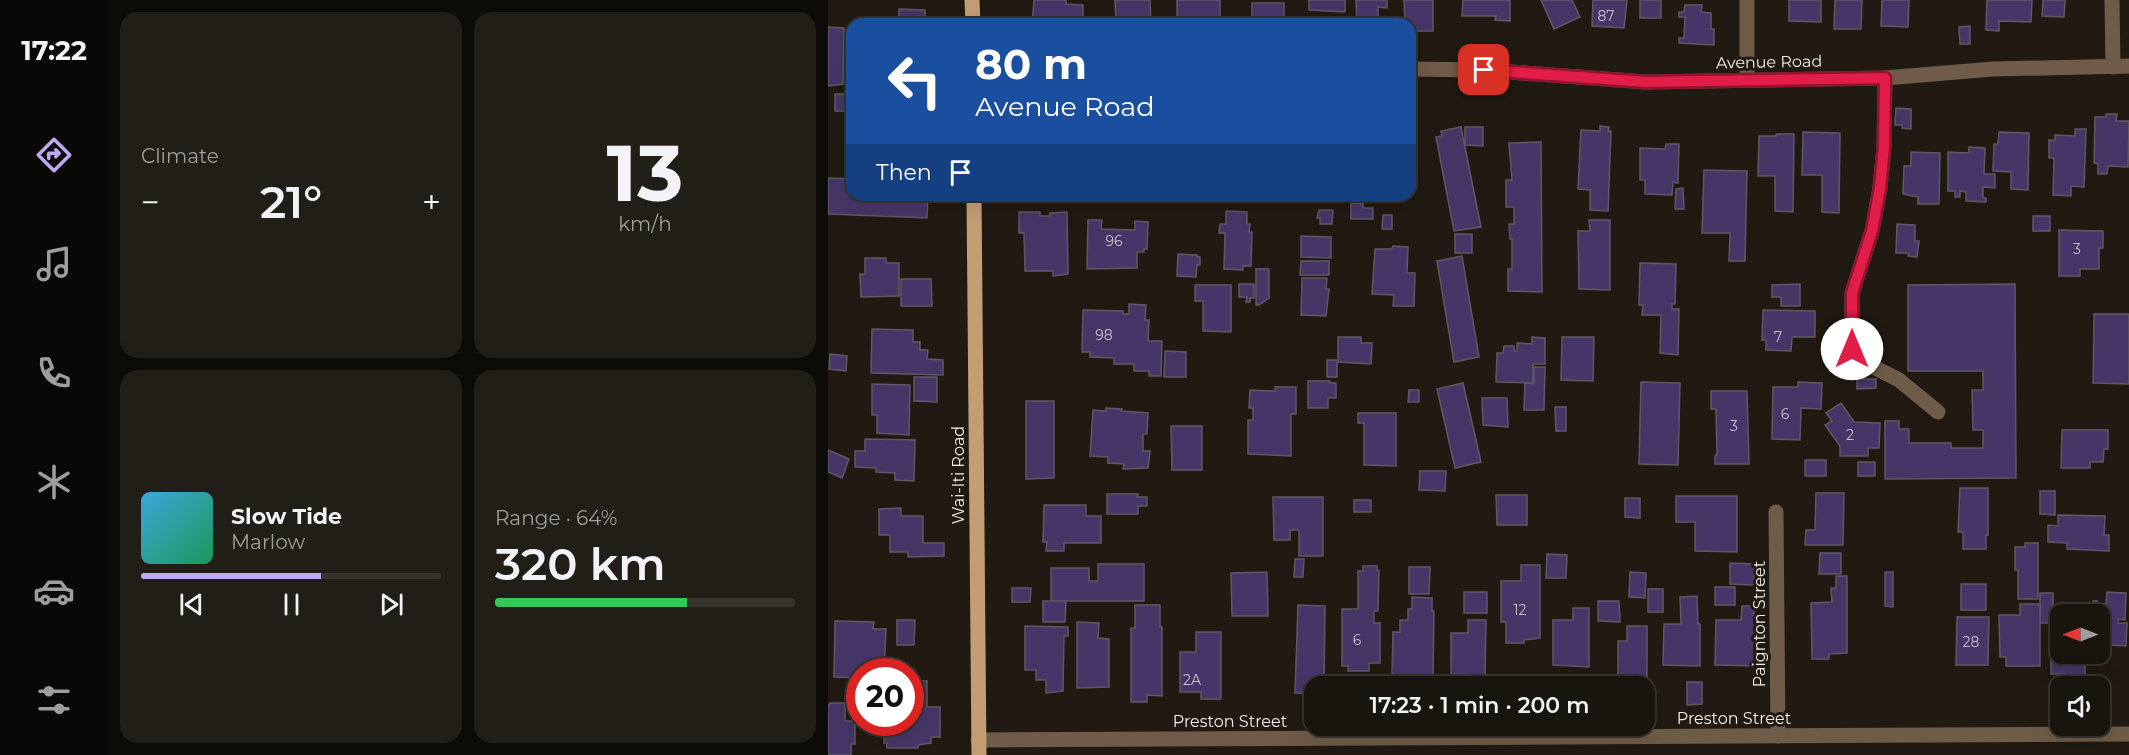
<!DOCTYPE html>
<meta charset="utf-8">
<style>
:root{--surface:#18140e;--page:#211d17;--text:#f1f3f6;--muted:#9f9e9e;--line:#36332e;--accent:#bfa9f4}
body{margin:0;font-family:Montserrat,sans-serif;background:var(--page);color:var(--text);height:100vh;display:flex;flex-direction:column;font-size:22px;white-space:nowrap}
*{box-sizing:border-box;margin:0}
p{font-size:20px;color:var(--muted)}
.icon{flex:none;width:33px;height:33px;fill:none;stroke:currentColor;stroke-width:2;stroke-linecap:round;stroke-linejoin:round}
.map{position:relative;flex:1;overflow:hidden}
.panel{display:flex;flex-direction:column;gap:12px;padding:12px;background:#0d0b08;width:720px}
.panel>*{flex:none}
.top-card{position:absolute;left:18px;top:18px;width:570px;height:183px;border-radius:18px;box-shadow:0 6px 24px #0002,0 0 0 2px var(--line);background:#1a4fa0;color:#fff;overflow:hidden}
.needle{width:39px;rotate:270deg}
.buttons{position:absolute;left:1222px;top:604px;display:grid;gap:12px}
.buttons a{display:grid;place-items:center;width:60px;height:60px;border-radius:12px;background:var(--surface);box-shadow:0 6px 24px #0002,0 0 0 2px var(--line);font-size:30px}
.speed{position:absolute;left:18px;top:658px;display:flex;gap:12px;font-size:30px;font-weight:700;text-align:center}
.speed>*{display:grid;place-content:center;width:78px;height:78px;border-radius:50%;background:var(--surface);box-shadow:0 6px 24px #0002,0 0 0 2px var(--line);line-height:1}
.speed .limit{border:9px solid #d22;background:#fff;color:#111}
.pin{position:absolute;display:grid;place-items:center;width:51px;height:51px;color:#fff;margin:-26px;border-radius:12px;box-shadow:0 3px 9px #0006}
.me{position:absolute;width:66px;margin:-33px;rotate:0deg;stroke-linejoin:round;filter:drop-shadow(0 0 4px #0008)}
.turn{display:flex;align-items:center;gap:21px;height:126px;padding:0 30px;font-size:27px}
.turn .icon{width:78px;height:78px;stroke-width:2.5}
.turn b{display:block;font-size:42px;line-height:51px}
.then{display:flex;align-items:center;height:57px;padding:0 30px;background:#0003;gap:12px;font-size:22px}
.big{font-size:45px;font-weight:600;line-height:1.1}
.panel .widget{flex:1;display:flex;flex-direction:column;justify-content:center;gap:9px;min-width:0;padding:0 21px;border-radius:18px;background:var(--page)}
.panel .dial{align-items:center;gap:0}
.dial b{font-size:78px;line-height:1}
.song{display:flex;align-items:center;gap:18px}
.cover{width:72px;height:72px;border-radius:9px;background:linear-gradient(135deg,hsl(200 70% 55%),hsl(150 70% 35%))}
.played{height:6px;border-radius:3px;background:linear-gradient(90deg,var(--accent) 60%,var(--line) 60%)}
.keys{display:flex;justify-content:space-around;direction:ltr}
.heat{display:flex;justify-content:space-between;align-items:center;font-size:33px;direction:ltr}
.charge{height:9px;border-radius:4px;background:linear-gradient(90deg,#34c759 64%,var(--line) 0)}
.panel .tiles{flex:1;display:grid;gap:12px;grid-template-columns:repeat(2,1fr)}
.trip{position:absolute;left:476px;top:676px;width:351px;height:60px;border-radius:18px;background:var(--surface);box-shadow:0 6px 24px #0002,0 0 0 2px var(--line);font-weight:600;line-height:60px;text-align:center}
main{display:flex;flex:1;min-height:0}
.dock{display:flex;flex-direction:column;width:108px;justify-content:space-around;align-items:center;background:#0a0806;color:var(--muted)}
.dock .icon{width:42px;height:42px}
.dock .current{color:var(--accent)}
.dock b{font-size:27px;color:var(--text)}
.map>svg:first-child{display:block}
.building{fill:#463668;stroke:#5c5964;stroke-width:1.5}
.lines{fill:none;stroke-linecap:round;stroke-linejoin:round}
.minor{stroke:#6e5c48;stroke-width:15}
.major{stroke:#c39e74;stroke-width:15}
.route-casing{stroke:#92132f;stroke-width:15}
.route{stroke:#e11d48;stroke-width:10}
.labels{text-anchor:middle;dominant-baseline:central;stroke-width:6;stroke-linejoin:round;paint-order:stroke}
.number-label{font-size:14px;fill:#c6bec7}
.street-label{font-size:16px;fill:#f1ece7;stroke:#201a12}
</style>
<main>
<nav class="dock">
<b>17:22</b>
<svg class="icon current" aria-label="directions" viewBox="0 0 24 24"><path d="M12 3l9 9-9 9-9-9zM9 14v-3h6M13 9l2 2-2 2"/></svg>
<svg class="icon" aria-label="music" viewBox="0 0 24 24"><path d="M9 18V5l10-2v13"/><circle cx="6" cy="18" r="3"/><circle cx="16" cy="16" r="3"/></svg>
<svg class="icon" aria-label="phone" viewBox="0 0 24 24"><path d="M5 4h4l2 5-3 2q2 4 5 5l2-3 5 2v4C11 20 4 13 5 4z"/></svg>
<svg class="icon" aria-label="climate" viewBox="0 0 24 24"><path d="M12 3v18M4 7l16 10M4 17L20 7"/></svg>
<svg class="icon" aria-label="car" viewBox="0 0 24 24"><path d="M5 17H2v-5l4-1 3-4h7l3 4 3 1v5h-3M9 17h6M6 11h13"/><circle cx="7" cy="17" r="2"/><circle cx="17" cy="17" r="2"/></svg>
<svg class="icon" aria-label="filters" viewBox="0 0 24 24"><path d="M4 7h16M4 17h16"/><circle cx="9" cy="7" r="2"/><circle cx="15" cy="17" r="2"/></svg>
</nav>
<section class="panel">
<div class="tiles">
<div class="widget"><p>Climate</p>
<div class="heat"><a>−</a><b class="big">21°</b><a>+</a></div>
</div>
<div class="widget dial"><b>13</b><p>km/h</p></div>
<div class="widget">
<div class="song"><i class="cover"></i><div><b>Slow Tide</b><p>Marlow</p></div></div>
<div class="played"></div>
<div class="keys"><svg class="icon" aria-label="previous" viewBox="0 0 24 24"><path d="M18 5L8 12l10 7zM5 5v14"/></svg><svg class="icon" aria-label="pause" viewBox="0 0 24 24"><path d="M8 5v14M16 5v14"/></svg><svg class="icon" aria-label="next" viewBox="0 0 24 24"><path d="M6 5l10 7-10 7zM19 5v14"/></svg></div>
</div>
<div class="widget"><p>Range · 64%</p><b class="big">320 km</b><div class="charge"></div></div>
</div>
</section>
<div class="map">
<svg width="1301" height="755" viewBox="0 0 1301 755">
<rect width="100%" height="100%" fill="#201a12"/>
<g class="building">
<polygon points="206,0 238,0 238,4 255,5 255,24 204,24"/>
<polygon points="287,0 322,0 323,24 288,24"/>
<polygon points="349,0 392,0 392,24 355,24 355,18 349,18"/>
<polygon points="481,0 517,0 517,12 481,10"/>
<polygon points="528,0 559,0 559,8 550,7 550,24 529,24"/>
<polygon points="576,0 605,0 605,31 582,31 582,24 577,24"/>
<polygon points="635,0 682,0 682,21 667,20 668,16 634,16"/>
<polygon points="713,0 744,0 752,17 726,29"/>
<polygon points="765,0 799,0 796,28 764,26"/>
<rect x="812" y="0" width="21" height="18"/>
<polygon points="961,0 993,0 993,22 961,21"/>
<polygon points="1007,0 1034,0 1033,29 1006,29"/>
<polygon points="1054,0 1081,0 1080,27 1053,26"/>
<polygon points="1159,0 1204,0 1203,22 1171,21 1171,31 1158,30"/>
<polygon points="1215,0 1237,0 1236,17 1214,16"/>
<rect x="424" y="3" width="32" height="21"/>
<polygon points="857,5 874,5 873,12 883,13 883,29 886,29 886,45 851,43 851,38 856,38 857,17 851,17 851,12 856,12"/>
<polygon points="71,9 97,10 97,24 71,24"/>
<polygon points="1142,26 1142,44 1132,44 1131,27"/>
<polygon points="0,27 16,28 15,84 0,86"/>
<rect x="7" y="94" width="17" height="17"/>
<polygon points="1068,108 1083,109 1083,129 1074,128 1074,125 1067,125"/>
<polygon points="1278,114 1289,114 1288,121 1301,121 1300,167 1280,166 1279,174 1270,174 1270,164 1266,163 1267,117 1278,117"/>
<polygon points="772,126 781,127 780,131 783,131 780,211 762,210 762,190 750,189 753,130 772,131"/>
<polygon points="633,127 653,227 626,231 608,137 614,136 613,131"/>
<polygon points="637,127 655,127 655,146 637,145"/>
<polygon points="1247,129 1258,129 1256,187 1243,186 1243,196 1225,195 1226,158 1221,158 1221,140 1227,140 1227,135 1247,136"/>
<polygon points="975,132 1012,133 1011,213 994,212 994,175 974,175"/>
<polygon points="1171,132 1201,133 1200,190 1183,189 1183,172 1165,171 1166,144 1170,144"/>
<polygon points="948,134 966,134 965,212 947,211 947,176 930,176 931,136 948,136"/>
<polygon points="713,142 714,292 680,291 680,269 684,269 684,239 682,239 681,224 686,224 686,207 678,207 678,180 684,180 681,143"/>
<polygon points="838,144 851,144 850,183 845,182 844,195 817,194 817,180 812,180 812,148 837,149"/>
<polygon points="1141,147 1157,148 1156,174 1167,174 1167,188 1155,187 1155,198 1158,198 1158,202 1138,201 1138,192 1132,191 1132,197 1127,197 1127,191 1120,191 1120,152 1141,153"/>
<polygon points="1083,152 1112,153 1111,204 1090,204 1090,197 1075,194 1076,166 1083,166"/>
<polygon points="876,170 919,171 917,261 901,261 902,233 874,233"/>
<polygon points="0,178 24,179 24,195 100,195 99,218 0,214"/>
<polygon points="855,188 856,209 847,209 848,189"/>
<polygon points="523,203 535,203 535,208 545,208 545,219 523,219"/>
<polygon points="491,210 505,210 504,224 492,224 492,218 489,218"/>
<polygon points="398,211 419,212 419,224 422,224 421,232 424,232 423,266 415,266 415,270 396,269 397,233 391,233 392,224 398,224"/>
<polygon points="191,212 212,212 212,216 222,216 222,213 239,212 240,274 225,276 225,271 197,271 196,233 191,233"/>
<polygon points="555,215 564,215 564,229 554,229"/>
<rect x="1205" y="216" width="17" height="15"/>
<polygon points="260,220 274,220 273,229 307,230 307,221 320,222 319,249 316,249 316,252 309,252 309,268 259,269"/>
<polygon points="761,220 782,220 782,290 751,289 750,231 762,231"/>
<polygon points="1069,224 1087,225 1087,241 1091,241 1089,257 1080,256 1081,253 1068,253"/>
<polygon points="1231,230 1275,231 1275,248 1271,248 1271,269 1252,269 1252,276 1231,276"/>
<rect x="627" y="234" width="17" height="19"/>
<polygon points="473,236 503,237 503,258 473,257"/>
<polygon points="565,246 580,247 579,273 587,273 586,306 565,306 566,295 544,294 547,249 564,249"/>
<polygon points="350,254 369,255 369,257 372,257 372,265 369,265 368,277 349,276"/>
<polygon points="634,256 651,357 626,362 609,261"/>
<polygon points="37,258 58,258 58,263 71,263 71,296 33,297 32,274 37,274"/>
<polygon points="473,261 501,261 501,275 472,275"/>
<polygon points="812,263 848,264 847,304 844,304 844,309 851,309 850,355 832,353 833,315 814,315 815,305 811,305"/>
<polygon points="428,269 441,269 441,298 431,305 428,305"/>
<polygon points="474,278 499,278 498,289 501,289 498,316 473,315"/>
<polygon points="73,279 103,279 104,306 73,306"/>
<polygon points="411,284 426,284 426,298 422,298 422,302 418,302 419,297 411,297"/>
<polygon points="972,284 972,306 953,306 953,297 944,297 944,285"/>
<polygon points="1187,284 1188,478 1057,479 1057,421 1071,421 1071,429 1081,429 1081,443 1123,443 1123,448 1155,448 1155,430 1145,430 1144,390 1155,390 1155,371 1080,371 1080,285"/>
<polygon points="367,285 403,285 403,332 375,331 375,301 367,301"/>
<polygon points="301,304 318,305 317,320 321,320 320,341 334,341 333,376 321,376 321,371 306,371 306,364 286,364 286,358 262,357 262,352 254,352 255,310 295,311 295,314 301,314"/>
<polygon points="935,310 987,311 987,337 964,337 963,351 938,350 938,340 934,340"/>
<polygon points="1266,314 1301,314 1301,384 1265,383"/>
<polygon points="44,329 85,330 85,342 92,342 92,350 100,350 99,359 115,360 115,375 43,373"/>
<polygon points="510,337 533,337 533,343 544,343 543,364 510,362"/>
<polygon points="704,337 717,338 717,364 705,364 705,383 668,382 669,353 675,353 676,346 686,346 686,351 689,351 689,343 704,344"/>
<polygon points="734,337 766,337 765,381 733,380"/>
<polygon points="337,351 358,352 358,377 336,377"/>
<polygon points="2,354 19,356 18,371 1,369"/>
<rect x="499" y="360" width="10" height="17"/>
<polygon points="706,367 717,367 716,410 696,410 697,383 706,384"/>
<polygon points="86,377 109,377 109,402 86,401"/>
<polygon points="1029,379 1048,379 1048,388 1029,389"/>
<polygon points="480,381 502,381 502,383 508,383 508,398 500,398 500,408 480,408"/>
<polygon points="813,382 852,383 850,465 811,464"/>
<polygon points="970,382 994,383 993,409 973,408 972,440 944,439 945,387 970,387"/>
<polygon points="635,383 653,462 627,468 609,389"/>
<polygon points="44,384 82,385 81,435 49,433 49,415 44,415"/>
<polygon points="447,387 468,387 468,414 463,414 463,456 420,454 420,420 425,420 425,408 421,408 422,390 447,391"/>
<polygon points="581,390 591,390 591,402 580,402"/>
<polygon points="883,391 919,391 921,464 887,464 887,456 889,455 888,409 883,409"/>
<polygon points="654,398 679,398 680,427 655,425"/>
<polygon points="198,401 226,401 226,478 198,479"/>
<polygon points="1013,403 1026,422 1052,423 1051,448 1040,448 1040,456 1012,456 1012,446 997,425 1004,421 998,413"/>
<polygon points="727,407 738,407 738,431 728,431"/>
<polygon points="278,408 294,409 293,411 320,413 319,434 315,434 315,451 322,451 320,468 295,469 296,464 280,463 280,457 262,456 265,410 278,411"/>
<polygon points="530,413 568,413 568,466 536,465 536,423 530,423"/>
<polygon points="343,426 374,426 374,470 344,470"/>
<polygon points="1234,430 1280,430 1280,449 1276,449 1275,462 1262,462 1262,468 1233,468"/>
<polygon points="37,439 87,440 86,481 67,480 67,473 48,472 48,468 27,467 27,451 37,451"/>
<polygon points="0,450 21,459 14,478 0,472"/>
<rect x="977" y="460" width="21" height="16"/>
<rect x="1030" y="462" width="17" height="14"/>
<polygon points="592,471 618,471 617,491 591,490"/>
<polygon points="1132,488 1160,488 1160,535 1158,535 1158,549 1135,549 1135,532 1130,532"/>
<polygon points="1212,491 1227,491 1227,515 1212,514"/>
<polygon points="988,493 1016,493 1015,545 977,545 978,530 987,530"/>
<polygon points="279,494 310,494 309,497 319,497 319,506 310,506 310,514 279,514"/>
<polygon points="668,495 699,495 699,525 669,525"/>
<polygon points="848,496 909,496 909,552 867,551 867,522 848,522"/>
<polygon points="445,497 495,497 495,556 471,556 471,530 462,530 462,540 446,540"/>
<polygon points="797,498 812,498 812,518 797,517"/>
<rect x="526" y="500" width="17" height="12"/>
<polygon points="216,505 258,505 258,516 273,516 273,543 236,543 236,551 218,551 219,542 215,542"/>
<polygon points="73,508 73,516 95,516 95,543 116,543 116,556 80,557 80,552 62,552 62,535 51,535 51,509"/>
<polygon points="1230,515 1277,516 1276,535 1281,535 1281,551 1239,549 1239,543 1220,542 1220,525 1230,526"/>
<polygon points="1197,543 1210,543 1210,599 1190,599 1190,570 1187,570 1187,547 1197,547"/>
<polygon points="992,553 1013,553 1013,574 991,574"/>
<polygon points="719,554 739,555 738,578 718,578"/>
<polygon points="467,559 476,559 475,577 466,577"/>
<polygon points="902,563 926,564 926,585 902,584"/>
<polygon points="270,564 316,564 316,601 223,601 223,568 261,568 261,581 270,581"/>
<polygon points="693,565 712,565 712,638 696,640 696,643 678,643 678,622 673,622 673,581 693,581"/>
<polygon points="535,566 549,566 549,570 551,570 550,611 546,611 546,623 552,623 552,663 541,663 541,671 520,671 520,666 514,666 514,609 530,609 530,571 535,571"/>
<polygon points="581,567 602,567 601,594 581,594"/>
<polygon points="439,572 440,616 404,616 403,573"/>
<polygon points="802,572 818,573 817,598 801,597"/>
<polygon points="1057,572 1065,572 1065,607 1057,606"/>
<polygon points="1008,576 1019,576 1019,653 1001,654 1001,659 984,659 983,603 1004,602 1003,588 1008,588"/>
<rect x="1133" y="584" width="25" height="26"/>
<rect x="887" y="587" width="20" height="18"/>
<polygon points="184,588 203,588 202,602 184,602"/>
<rect x="820" y="589" width="15" height="23"/>
<rect x="636" y="592" width="23" height="21"/>
<polygon points="1279,592 1298,593 1297,620 1290,619 1290,623 1299,623 1298,646 1279,645 1279,648 1272,648 1272,615 1265,615 1265,601 1269,601 1269,604 1278,604"/>
<rect x="1212" y="593" width="13" height="30"/>
<polygon points="869,596 870,624 872,624 872,666 835,665 836,624 853,624 852,597"/>
<polygon points="584,597 604,598 604,611 606,611 605,677 564,676 565,632 572,632 572,620 580,620 580,609 584,609"/>
<polygon points="215,601 238,601 237,622 215,622"/>
<polygon points="770,601 791,601 792,622 770,621"/>
<polygon points="1192,604 1212,604 1212,666 1178,666 1178,657 1172,657 1171,615 1192,615"/>
<polygon points="307,605 332,605 332,627 334,627 334,696 319,695 319,702 303,702 303,628 307,628"/>
<polygon points="470,605 497,606 496,687 486,687 486,694 467,693"/>
<polygon points="914,606 926,606 926,620 928,620 927,666 887,665 888,620 913,620"/>
<polygon points="745,608 761,608 761,667 725,665 725,620 745,620"/>
<polygon points="1129,617 1161,617 1160,665 1128,665"/>
<polygon points="69,620 87,620 86,645 69,645"/>
<polygon points="640,620 658,620 657,675 623,674 623,633 640,633"/>
<polygon points="7,621 46,622 45,629 58,629 56,672 32,672 32,678 6,677"/>
<polygon points="249,622 271,623 270,638 281,639 281,687 249,688"/>
<polygon points="197,626 240,627 240,636 236,636 235,691 218,693 218,680 208,680 208,670 197,670"/>
<polygon points="799,626 819,626 819,682 790,681 790,641 799,641"/>
<polygon points="368,632 393,632 393,699 373,699 373,692 352,692 352,652 368,652"/>
<polygon points="1223,634 1233,634 1233,654 1257,654 1257,680 1238,680 1238,674 1223,674"/>
<polygon points="82,681 99,681 99,707 112,707 112,737 103,737 103,743 90,745 90,748 59,748 59,743 56,743 56,735 46,735 46,725 43,723 82,723"/>
<polygon points="859,682 874,682 874,704 859,705"/>
<polygon points="2,703 17,703 17,721 27,721 27,744 23,744 23,755 0,755 0,706"/>
</g>
<g class="lines">
<g class="minor">
<polyline points="919,0 919,80"/>
<polyline points="1284,0 1285,67"/>
<polyline points="582,69 656,70 818,82 1057,78 1165,69 1301,66"/>
<polyline points="1057,78 1056,147 1052,188 1044,231 1024,293 1024,349 1026,356 1032,360 1071,380 1110,412"/>
<polyline points="948,512 950,736"/>
<polyline points="150,740 1301,734"/>
</g>
<g class="major">
<polyline points="144,0 145,24"/>
<polyline points="146,195 151,755"/>
</g>
</g>
<g class="lines">
<g class="route-casing">
<polyline id="route" points="656,70 818,82 1057,78 1056,147 1052,188 1044,231 1024,293 1024,349"/>
</g>
<use href="#route" class="route"/>
</g>
<g class="labels">
<g class="number-label">
<text x="778" y="16">87</text>
<text x="286" y="241">96</text>
<text x="1249" y="249">3</text>
<text x="276" y="335">98</text>
<text x="950" y="337">7</text>
<text x="957" y="414">6</text>
<text x="906" y="426">3</text>
<text x="1022" y="435">2</text>
<text x="692" y="610">12</text>
<text x="529" y="640">6</text>
<text x="1143" y="642">28</text>
<text x="364" y="680">2A</text>
</g>
<g class="street-label">
<text transform="translate(941 62) rotate(-1)">Avenue Road</text>
<text transform="translate(130 475) rotate(-90)">Wai-Iti Road</text>
<text transform="translate(931 624) rotate(-90)">Paignton Street</text>
<text x="906" y="718">Preston Street</text>
<text x="402" y="721">Preston Street</text>
</g>
</g>
</svg>
<div class="buttons">
<a><svg class="needle" viewBox="-14 -14 28 28"><path d="M0-13l5 13h-10z" fill="#e53935"/><path d="M0 13l5-13h-10z" fill="#9f9e9e"/></svg></a>
<a><svg class="icon" aria-label="sound" viewBox="0 0 24 24"><path d="M4 9h4l5-4v14l-5-4H4zM17 9q2 3 0 6"/></svg></a>
</div>
<div class="speed"><div class="limit">20</div></div>
<div class="pin" style="left:656px;top:70px;background:#d93025"><svg class="icon" aria-label="arrive" viewBox="0 0 24 24"><path d="M6 21V4h12l-3 4 3 4H6"/></svg></div>
<svg class="me" style="left:1024px;top:349px" viewBox="-20 -20 40 40"><circle r="19" fill="#fff"/><path d="M0-13L10 11 0 6-10 11z" fill="#e11d48"/></svg>
<div class="trip">17:23 · 1 min · 200 m</div>
<div class="top-card">
<div class="turn"><svg class="icon" aria-label="left" viewBox="0 0 24 24"><path d="M17 20v-9H6M10 6l-5 5 5 5"/></svg><div><b>80 m</b>Avenue Road</div></div>
<div class="then">Then<svg class="icon" aria-label="arrive" viewBox="0 0 24 24"><path d="M6 21V4h12l-3 4 3 4H6"/></svg></div>
</div>
</div>
</main>
